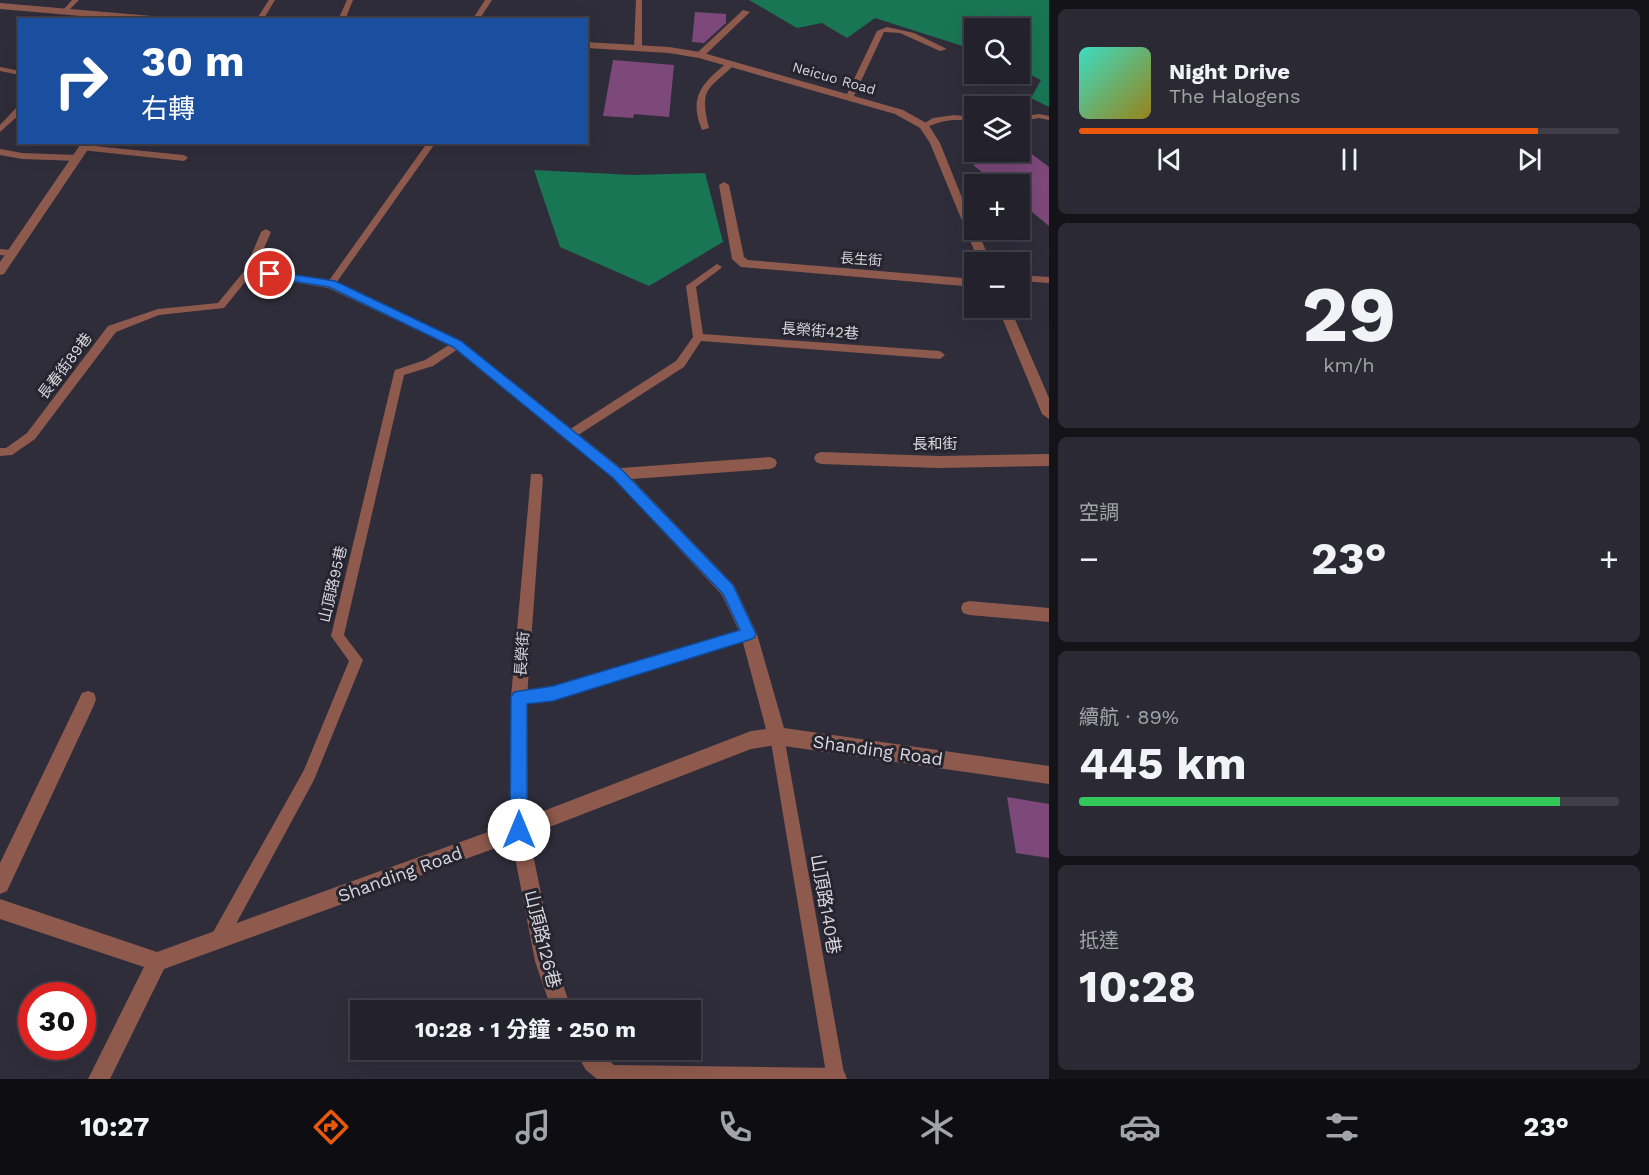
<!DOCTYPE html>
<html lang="zh-TW">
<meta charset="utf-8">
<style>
:root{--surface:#23222c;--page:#2b2a34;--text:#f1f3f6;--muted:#a3a4a9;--line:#403f48;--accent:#ea580c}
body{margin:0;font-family:"Work Sans","Noto Sans TC",sans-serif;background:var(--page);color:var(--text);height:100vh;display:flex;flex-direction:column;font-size:22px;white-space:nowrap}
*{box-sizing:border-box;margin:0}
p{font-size:20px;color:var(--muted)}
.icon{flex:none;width:33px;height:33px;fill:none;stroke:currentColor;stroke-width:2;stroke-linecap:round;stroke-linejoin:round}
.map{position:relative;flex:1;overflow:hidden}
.sheet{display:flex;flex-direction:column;gap:9px;padding:9px;background:#131318;width:600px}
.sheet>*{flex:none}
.hud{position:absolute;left:18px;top:18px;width:570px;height:126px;border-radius:0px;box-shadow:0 6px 24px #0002,0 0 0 2px var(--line);background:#1a4fa0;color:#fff;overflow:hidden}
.controls{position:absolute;left:964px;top:18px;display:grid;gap:12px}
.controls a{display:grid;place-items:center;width:66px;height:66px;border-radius:0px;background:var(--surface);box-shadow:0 6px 24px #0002,0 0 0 2px var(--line);font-size:30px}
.speed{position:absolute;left:18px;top:982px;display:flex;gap:12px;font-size:30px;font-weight:700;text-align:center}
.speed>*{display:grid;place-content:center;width:78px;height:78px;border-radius:50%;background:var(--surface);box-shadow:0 6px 24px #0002,0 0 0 2px var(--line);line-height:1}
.speed .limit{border:9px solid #d22;background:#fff;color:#111}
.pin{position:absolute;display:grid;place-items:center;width:51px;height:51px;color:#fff;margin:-26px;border:3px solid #fff;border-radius:50%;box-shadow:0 2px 6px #0007}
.me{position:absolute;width:66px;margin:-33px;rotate:0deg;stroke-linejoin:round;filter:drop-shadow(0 0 4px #0008)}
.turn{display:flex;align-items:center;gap:21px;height:126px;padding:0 24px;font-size:27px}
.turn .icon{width:78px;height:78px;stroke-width:2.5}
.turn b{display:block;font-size:42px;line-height:51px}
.big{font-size:45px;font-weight:700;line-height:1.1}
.sheet .widget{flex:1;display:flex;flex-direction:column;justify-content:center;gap:9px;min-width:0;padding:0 21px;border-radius:9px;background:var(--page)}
.sheet .dial{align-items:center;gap:0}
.dial b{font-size:78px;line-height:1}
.song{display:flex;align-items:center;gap:18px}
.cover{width:72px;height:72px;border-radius:9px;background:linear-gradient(135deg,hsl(170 70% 55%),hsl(50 70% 35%))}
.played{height:6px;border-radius:3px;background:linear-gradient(90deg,var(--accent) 85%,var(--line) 85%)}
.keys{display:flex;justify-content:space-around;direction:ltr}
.heat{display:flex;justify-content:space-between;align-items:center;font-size:33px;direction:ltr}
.charge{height:9px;border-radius:4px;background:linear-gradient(90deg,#34c759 89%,var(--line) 0)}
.trip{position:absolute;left:350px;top:1000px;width:351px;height:60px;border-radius:0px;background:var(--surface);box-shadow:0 6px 24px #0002,0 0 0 2px var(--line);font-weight:700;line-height:60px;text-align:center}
.menu{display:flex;height:96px;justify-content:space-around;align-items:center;background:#0e0e12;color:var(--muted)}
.menu .icon{width:42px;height:42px}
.menu .on{color:var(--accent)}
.menu b{font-size:27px;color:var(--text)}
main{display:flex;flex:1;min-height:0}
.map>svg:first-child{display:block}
.forest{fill:#197655}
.building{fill:#7d497a}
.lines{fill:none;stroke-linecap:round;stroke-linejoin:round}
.lane{fill:#8d5a4d;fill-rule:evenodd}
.street{fill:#8d5a4d;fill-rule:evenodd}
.route{fill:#1a73e8;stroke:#114b97;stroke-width:1.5}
.labels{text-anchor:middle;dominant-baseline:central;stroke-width:6;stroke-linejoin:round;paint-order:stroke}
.far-street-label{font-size:14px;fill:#d8d7df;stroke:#25242f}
.street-label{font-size:15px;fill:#d8d7df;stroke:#25242f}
.near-street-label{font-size:18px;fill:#d8d7df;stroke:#25242f}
</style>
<main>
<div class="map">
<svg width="1049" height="1079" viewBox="0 0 1049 1079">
<rect width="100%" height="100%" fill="#2f2d3a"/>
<g class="forest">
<polygon points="749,0 1049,0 1049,107 1031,98 1041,80 1020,70 1020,28 975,28 975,50 875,18 847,38 822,23 797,28"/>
<polygon points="534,170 633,175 705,173 723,242 649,286 560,247"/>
</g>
<g class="building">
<polygon points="695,12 726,14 726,23 704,43 692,42"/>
<polygon points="613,60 674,65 669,117 634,114 633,118 603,116"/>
<polygon points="1024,148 1049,167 1049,226 1020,202 1020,184 997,184 973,165"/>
<polygon points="1007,797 1049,804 1049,858 1016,853"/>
</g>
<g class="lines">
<g class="lane">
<polygon points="72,0 79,0 68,11 64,11 64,9"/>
<polygon points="269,0 275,0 263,20 256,20"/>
<polygon points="347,0 353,0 345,20 338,20"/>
<polygon points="485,0 492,0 479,20 472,20"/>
<polygon points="636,0 642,0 642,48 638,50 634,48"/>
<polygon points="743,10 750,12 703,57 697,57 697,53"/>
<polygon points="887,27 914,33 947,49 940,51 900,33 884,32 853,98 846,100 845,98 877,31"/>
<path d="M728,62L735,64C708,91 699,86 709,128L702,130C688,95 703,83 728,62Z"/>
<polygon points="0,67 20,71 20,75 0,71"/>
<polygon points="17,107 20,107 20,114 0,132 0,125"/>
<polygon points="1039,114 1049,116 1049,120 1039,118 1020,121 1020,117"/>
<path d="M954,115L975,117V121C950,119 947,119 924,128L920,126L933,118Z"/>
<polygon points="427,143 434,145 334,286 328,286 328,282"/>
<polygon points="84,145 184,155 188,158 184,161 81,150 81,146"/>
<polygon points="0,149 22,153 77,155 81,158 77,161 22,159 0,155"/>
<polygon points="266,229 271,232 254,271 224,308 159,315 116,332 35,439 12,455 0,456 0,448 6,448 27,433 108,326 158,309 218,303 245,270 261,232"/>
<polygon points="0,249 12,250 17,253 12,256 0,255"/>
<polygon points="717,264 722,267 720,269 696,287 703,334 940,351 945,355 940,359 701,341 684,367 572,439 564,439 562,436 564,433 676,361 693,337 686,286"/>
<polygon points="1020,275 1049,277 1049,283 1020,281"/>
<polygon points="457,340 461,341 461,347 433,366 404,375 344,635 363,660 314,780 224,946 218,948 212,946 210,940 212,934 304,770 349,661 331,636 394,373 395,370 425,360"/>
<polygon points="749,628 754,630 755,634 754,638 749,640 553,699 519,703 514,702 512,697 514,692 519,691 553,687"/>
<polygon points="777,729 782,731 784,736 845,1079 827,1079 770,736 772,731"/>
</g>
<g class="street">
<polygon points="0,3 164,17 168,20 127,20 0,9"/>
<polygon points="586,42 669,47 700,52 903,110 928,124 940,143 975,230 977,230 991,262 979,262 930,143 920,128 895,114 699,58 669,53 586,48"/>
<polygon points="82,142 93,142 4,274 0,275 0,262"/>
<polygon points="724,182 729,185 744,257 748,260 975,279 975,287 741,267 732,259 719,185"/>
<polygon points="249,267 335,281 461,341 621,468 770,457 775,459 777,463 775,467 770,469 632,479 734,585 757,634 784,728 1049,766 1049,784 777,745 751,749 529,835 555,961 572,1011 552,1011 535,961 512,842 164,969 110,1079 88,1079 144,967 0,919 0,899 157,952 510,824 511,697 531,474 541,474 543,478 527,697 528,817 751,731 766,729 741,635 722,595 613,478 453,347 328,288 245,274 245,268"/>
<polygon points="998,308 1010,308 1049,398 1049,419 1042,414"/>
<polygon points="821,452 939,456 1049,454 1049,466 939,468 821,464 816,462 814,458 816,454"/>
<polygon points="969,601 1049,608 1049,622 969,615 963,613 961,608 963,603"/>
<polygon points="88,691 94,693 96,699 94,705 7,891 0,894 0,863 82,693"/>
<polygon points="574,1050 597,1050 614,1065 836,1068 844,1071 847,1079 597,1079 586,1070"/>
</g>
</g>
<polygon class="route" points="270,271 335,281 461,341 622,470 733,585 756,634 754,638 749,640 553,701 527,704 527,830 525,836 519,839 513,836 510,830 511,697 514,692 553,686 740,630 723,594 613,478 453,347 329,287 266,277 264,274"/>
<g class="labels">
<g class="far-street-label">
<text transform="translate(834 78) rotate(16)">Neicuo Road</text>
<text transform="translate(861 259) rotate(4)">長生街</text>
</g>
<g class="street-label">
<text transform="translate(820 331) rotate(4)">長榮街42巷</text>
<text transform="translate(65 366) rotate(-53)">長春街89巷</text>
<text x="935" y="444">長和街</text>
<text transform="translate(333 584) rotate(-77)">山頂路95巷</text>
<text transform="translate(522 654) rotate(-86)">長榮街</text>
</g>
<g class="near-street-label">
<text transform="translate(878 750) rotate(8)">Shanding Road</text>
<text transform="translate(400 874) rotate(-20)">Shanding Road</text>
<text transform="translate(826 904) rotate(80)">山頂路140巷</text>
<text transform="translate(543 939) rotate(76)">山頂路126巷</text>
</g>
</g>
</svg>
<div class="controls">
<a><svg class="icon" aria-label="search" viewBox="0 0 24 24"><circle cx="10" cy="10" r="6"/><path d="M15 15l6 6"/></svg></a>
<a><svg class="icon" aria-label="layers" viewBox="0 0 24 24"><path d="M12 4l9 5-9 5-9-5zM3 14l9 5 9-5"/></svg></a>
<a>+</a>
<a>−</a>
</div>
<div class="speed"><div class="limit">30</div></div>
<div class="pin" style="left:270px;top:274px;background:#d93025"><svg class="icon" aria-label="arrive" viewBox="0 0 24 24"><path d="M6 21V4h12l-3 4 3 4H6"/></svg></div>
<svg class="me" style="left:519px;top:830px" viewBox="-20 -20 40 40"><circle r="19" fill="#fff"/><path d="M0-13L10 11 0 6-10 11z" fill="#1a73e8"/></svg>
<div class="trip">10:28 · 1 分鐘 · 250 m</div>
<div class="hud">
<div class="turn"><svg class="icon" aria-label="right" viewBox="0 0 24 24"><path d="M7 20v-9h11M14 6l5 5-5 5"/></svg><div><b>30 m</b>右轉</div></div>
</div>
</div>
<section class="sheet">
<div class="widget">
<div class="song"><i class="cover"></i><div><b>Night Drive</b><p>The Halogens</p></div></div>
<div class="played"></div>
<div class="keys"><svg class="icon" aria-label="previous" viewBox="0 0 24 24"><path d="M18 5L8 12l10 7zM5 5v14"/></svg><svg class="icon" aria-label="pause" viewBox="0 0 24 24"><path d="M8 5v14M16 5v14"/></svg><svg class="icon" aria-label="next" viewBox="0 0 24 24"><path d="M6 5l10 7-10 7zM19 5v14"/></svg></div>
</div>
<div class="widget dial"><b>29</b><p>km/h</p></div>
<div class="widget"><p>空調</p>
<div class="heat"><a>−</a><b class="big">23°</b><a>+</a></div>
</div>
<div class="widget"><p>續航 · 89%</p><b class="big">445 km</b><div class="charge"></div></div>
<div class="widget"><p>抵達</p><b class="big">10:28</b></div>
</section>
</main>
<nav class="menu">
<b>10:27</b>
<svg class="icon on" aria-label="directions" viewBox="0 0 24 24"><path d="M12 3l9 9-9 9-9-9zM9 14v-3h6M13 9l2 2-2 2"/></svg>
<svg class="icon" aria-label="music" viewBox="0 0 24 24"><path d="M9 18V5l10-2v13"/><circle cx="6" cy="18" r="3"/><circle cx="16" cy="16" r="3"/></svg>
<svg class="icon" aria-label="phone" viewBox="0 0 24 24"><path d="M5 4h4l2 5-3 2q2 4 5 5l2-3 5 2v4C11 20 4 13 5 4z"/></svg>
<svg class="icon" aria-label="climate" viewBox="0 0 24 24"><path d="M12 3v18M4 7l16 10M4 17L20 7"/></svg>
<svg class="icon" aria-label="car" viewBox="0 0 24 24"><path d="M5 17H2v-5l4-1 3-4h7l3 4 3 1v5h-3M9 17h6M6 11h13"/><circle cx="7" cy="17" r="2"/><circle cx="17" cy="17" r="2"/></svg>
<svg class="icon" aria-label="filters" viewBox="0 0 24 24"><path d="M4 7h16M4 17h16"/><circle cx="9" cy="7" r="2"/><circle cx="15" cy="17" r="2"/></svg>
<b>23°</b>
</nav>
